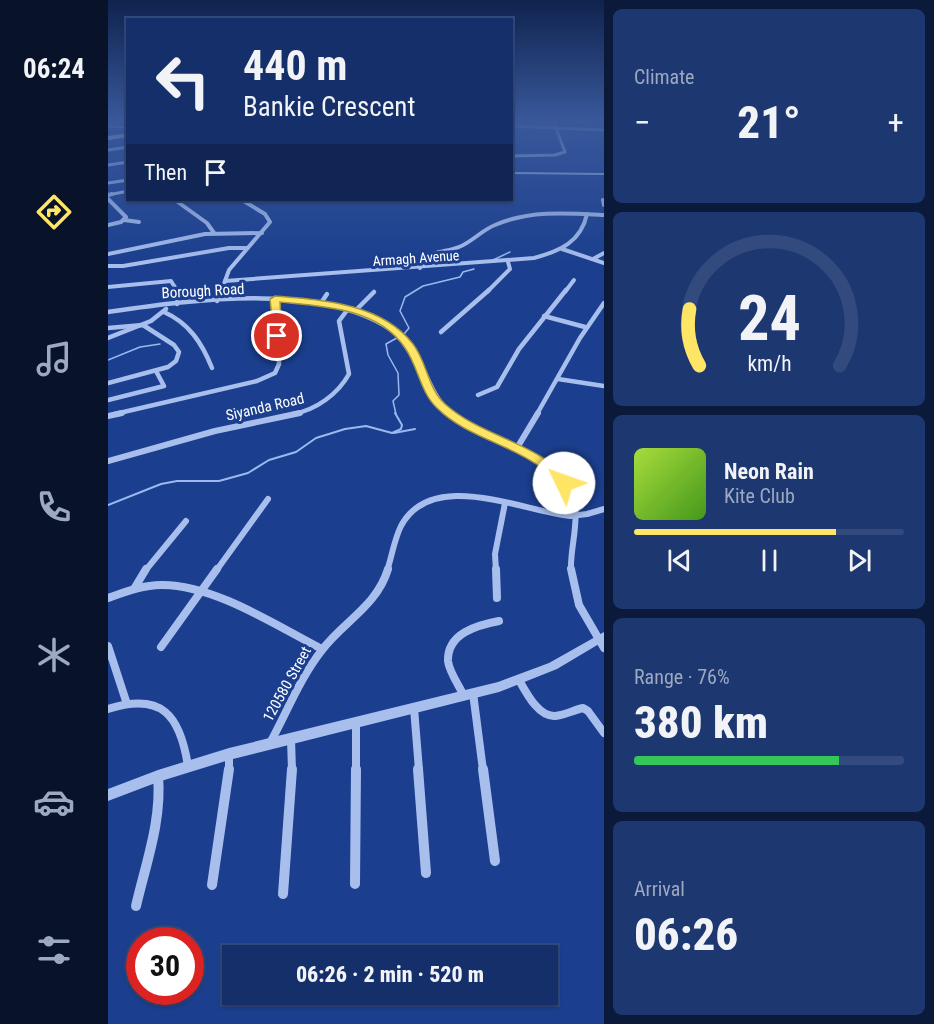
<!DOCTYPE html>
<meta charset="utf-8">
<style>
:root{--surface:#142f6a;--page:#1d3770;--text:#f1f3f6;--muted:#9da9c1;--line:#334a7e;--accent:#fee565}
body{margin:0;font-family:"Roboto Condensed",sans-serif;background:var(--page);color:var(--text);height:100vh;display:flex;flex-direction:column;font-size:22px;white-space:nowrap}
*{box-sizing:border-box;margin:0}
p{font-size:20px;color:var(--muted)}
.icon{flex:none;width:33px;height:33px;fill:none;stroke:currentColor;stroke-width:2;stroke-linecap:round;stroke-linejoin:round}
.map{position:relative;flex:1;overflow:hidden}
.sheet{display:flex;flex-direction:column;gap:9px;padding:9px;background:#0b1a3a;width:330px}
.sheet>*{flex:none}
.guide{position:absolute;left:18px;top:18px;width:387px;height:183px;border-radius:0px;box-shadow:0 2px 4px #0004,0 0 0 2px var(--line);background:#142f6a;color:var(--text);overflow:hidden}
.speed{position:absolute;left:18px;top:927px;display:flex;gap:12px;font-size:30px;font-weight:700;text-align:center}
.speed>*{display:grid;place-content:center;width:78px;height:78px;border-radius:50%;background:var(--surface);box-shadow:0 2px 4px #0004,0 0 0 2px var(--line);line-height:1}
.speed .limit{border:9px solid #d22;background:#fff;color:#111}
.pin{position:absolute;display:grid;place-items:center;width:51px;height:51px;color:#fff;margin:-26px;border:3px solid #fff;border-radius:50%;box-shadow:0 2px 6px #0007}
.me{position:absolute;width:66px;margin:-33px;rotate:312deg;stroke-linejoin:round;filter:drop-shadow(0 0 4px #0008)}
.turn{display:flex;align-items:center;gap:21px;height:126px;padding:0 18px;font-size:27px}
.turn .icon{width:78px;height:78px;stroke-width:2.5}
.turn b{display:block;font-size:42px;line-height:51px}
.then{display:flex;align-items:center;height:57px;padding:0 18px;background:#0003;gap:12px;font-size:22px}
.big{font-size:45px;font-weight:800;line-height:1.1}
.sheet .card{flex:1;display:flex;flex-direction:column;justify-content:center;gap:9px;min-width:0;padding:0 21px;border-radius:9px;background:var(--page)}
.sheet .dial{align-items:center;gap:0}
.dial svg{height:156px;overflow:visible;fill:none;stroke:var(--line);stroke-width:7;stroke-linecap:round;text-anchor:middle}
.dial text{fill:var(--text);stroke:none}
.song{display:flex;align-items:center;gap:18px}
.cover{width:72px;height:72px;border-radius:9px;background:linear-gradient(135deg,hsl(80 70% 55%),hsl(100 70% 35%))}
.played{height:6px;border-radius:3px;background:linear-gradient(90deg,var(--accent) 75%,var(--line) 75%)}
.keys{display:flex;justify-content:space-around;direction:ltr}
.heat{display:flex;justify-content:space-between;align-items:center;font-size:33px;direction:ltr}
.charge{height:9px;border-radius:4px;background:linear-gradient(90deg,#34c759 76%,var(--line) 0)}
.trip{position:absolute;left:114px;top:945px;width:336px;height:60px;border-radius:0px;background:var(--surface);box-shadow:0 2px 4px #0004,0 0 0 2px var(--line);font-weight:800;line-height:60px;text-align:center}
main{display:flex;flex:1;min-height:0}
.tab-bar{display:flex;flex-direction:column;width:108px;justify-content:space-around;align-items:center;background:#08132a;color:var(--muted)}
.tab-bar .icon{width:42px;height:42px}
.tab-bar .current{color:var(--accent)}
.tab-bar b{font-size:27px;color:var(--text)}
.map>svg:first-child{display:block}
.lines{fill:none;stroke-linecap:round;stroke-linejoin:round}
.stream-far1{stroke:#9bb8f0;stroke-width:1.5}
.stream{stroke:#9bb8f0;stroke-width:2}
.minor-far5{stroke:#a8bfee;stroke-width:3}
.minor-far4{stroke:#a8bfee;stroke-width:4}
.minor-far3{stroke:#a8bfee;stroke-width:4.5}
.minor-far2{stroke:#a8bfee;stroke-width:6}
.minor-far1{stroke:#a8bfee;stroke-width:8}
.minor{stroke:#a8bfee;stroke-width:10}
.tertiary{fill:#a8bfee;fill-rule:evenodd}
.motorway{fill:#fff;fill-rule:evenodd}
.route{fill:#fee565;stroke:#a59542;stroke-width:1.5}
.labels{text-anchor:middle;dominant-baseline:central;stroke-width:6;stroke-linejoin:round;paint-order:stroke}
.far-street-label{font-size:14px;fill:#fff;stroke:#1b3f8e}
.street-label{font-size:15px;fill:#fff;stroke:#1b3f8e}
</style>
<main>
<nav class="tab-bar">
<b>06:24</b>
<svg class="icon current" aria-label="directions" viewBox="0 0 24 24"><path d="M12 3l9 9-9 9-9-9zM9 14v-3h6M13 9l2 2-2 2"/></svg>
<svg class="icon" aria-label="music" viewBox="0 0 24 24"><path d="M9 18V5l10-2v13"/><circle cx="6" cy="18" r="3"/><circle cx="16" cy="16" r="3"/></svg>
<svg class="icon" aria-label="phone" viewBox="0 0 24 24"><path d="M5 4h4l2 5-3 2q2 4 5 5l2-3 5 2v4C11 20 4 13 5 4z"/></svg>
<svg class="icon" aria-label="climate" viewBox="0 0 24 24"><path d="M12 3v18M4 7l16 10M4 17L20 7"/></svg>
<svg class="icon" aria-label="car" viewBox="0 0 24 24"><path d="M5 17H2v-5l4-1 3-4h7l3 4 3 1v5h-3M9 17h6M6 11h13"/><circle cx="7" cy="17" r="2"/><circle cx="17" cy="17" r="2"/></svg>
<svg class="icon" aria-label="filters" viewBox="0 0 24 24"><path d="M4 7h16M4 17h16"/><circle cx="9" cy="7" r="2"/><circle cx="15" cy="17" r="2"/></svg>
</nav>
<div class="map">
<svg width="496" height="1024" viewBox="0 0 496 1024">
<rect width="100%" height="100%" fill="#1b3f8e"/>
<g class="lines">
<g class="stream-far1">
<polyline points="0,124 20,121"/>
<polyline points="385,260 402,252"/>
<polyline points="0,360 32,347 52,344"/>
<polyline points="288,414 285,401 291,395 290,373 280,355 278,344 296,334 301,328 292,311 297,297 315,286 352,277 355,272 366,269"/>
</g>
<g class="stream">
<polyline points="286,433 307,429"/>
<polyline points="0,505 53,484 69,481 111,481 140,473 161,460 188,452 208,438 237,429 258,426 284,433 293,429 294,425 287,413"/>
</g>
<g class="minor-far5">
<polyline points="404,126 496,130"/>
<polyline points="404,134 405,142"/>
<polyline points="0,150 20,147"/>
<polyline points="404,156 447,155 457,152 445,120"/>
<polyline points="0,165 20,162"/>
<polyline points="0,183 20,180"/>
<polyline points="0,195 20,191"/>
</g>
<g class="minor-far4">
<polyline points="0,195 4,194"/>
<polyline points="0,199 18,217 13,222 0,225"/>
<polyline points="67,200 99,223 106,233"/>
<polyline points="495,200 496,205"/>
<polyline points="16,220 31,222"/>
<polyline points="454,249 496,263"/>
<polyline points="0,254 97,234 154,233"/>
<polyline points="485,259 496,253"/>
<polyline points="0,266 15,266 121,248 139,248"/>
<path d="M312,268L313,261C324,251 338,252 351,247C364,242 374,230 387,225C421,210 460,213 496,215"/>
<path d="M117,281L426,258C452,251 473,242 479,214"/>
<polyline points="0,287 63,281 70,292"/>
<polyline points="113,292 121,270 162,222 157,214 134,200"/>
<polyline points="379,292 402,269 400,262"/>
<polyline points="457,292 466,280"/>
</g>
<g class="minor-far3">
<polyline points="109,301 113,290"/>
<polyline points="213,303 219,294"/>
<polyline points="69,304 70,290"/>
<polyline points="247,311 266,292"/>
<path d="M0,312C83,300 226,279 294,338C318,359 319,394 344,414"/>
<path d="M56,312C81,323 94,343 104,368"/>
<polyline points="436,316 477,327"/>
<polyline points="0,328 35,325 66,345 71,352 68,361 60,367 0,383"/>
<polyline points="333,332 381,290"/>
<polyline points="0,338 43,321 58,309"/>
<polyline points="450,379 496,386"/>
<polyline points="370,395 389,387 411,349 458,290"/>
<polyline points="0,400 56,386 48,371"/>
<polyline points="7,414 149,381 167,373 171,364 167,299"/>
<path d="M185,414C208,410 230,394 241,374L231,321L240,309"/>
<polyline points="429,414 472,338 496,303"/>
</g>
<g class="minor-far2">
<path d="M342,413C377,442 460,453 467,506C470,528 462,549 463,571"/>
<polyline points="0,416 14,413"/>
<polyline points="409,448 430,413"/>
<polyline points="0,461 107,431 192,413"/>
<polyline points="37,571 78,521"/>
<polyline points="108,571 160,499"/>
<path d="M279,571C284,556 286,540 293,526C324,468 414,511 462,516L479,514L496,509"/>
<polyline points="388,571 387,554 397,503"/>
</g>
<g class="minor-far1">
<polyline points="388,569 389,598"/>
<polyline points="463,569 471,605 496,648"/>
<polyline points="26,589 38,569"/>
<path d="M0,598C17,592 35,585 53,585C105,584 169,626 214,649"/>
<polyline points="0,646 18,701"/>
<polyline points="53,647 109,569"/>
<path d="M411,680C418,692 430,717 447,716C457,715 466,710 475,708L480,711L496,733"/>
<polyline points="365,693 375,770"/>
<path d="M356,696C352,687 341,672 340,661C339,633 370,625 391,621"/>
<polyline points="306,708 311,770"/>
<path d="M0,709C54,692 72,715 80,766"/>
<polyline points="183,739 184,770"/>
<path d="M162,743C179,712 192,678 214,650C235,622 269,606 280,569"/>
<polyline points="121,770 121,754"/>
<polyline points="248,770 248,722"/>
</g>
<g class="minor">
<polyline points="310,769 318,873"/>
<polyline points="375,769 387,861"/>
<polyline points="247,884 248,769"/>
<polyline points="104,885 121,769"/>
<polyline points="175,894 184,769"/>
<path d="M28,906C38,863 54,820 50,776"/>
</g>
<g class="tertiary">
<polygon points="492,120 496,120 496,124 495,124"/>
<polygon points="0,125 20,127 20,129 0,127"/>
<polygon points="404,172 496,173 496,175 404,174"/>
<polygon points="496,632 496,641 449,669 391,692 121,760 50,782 0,801 0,789 50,770 121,748 390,682 441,663"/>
</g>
<polygon class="motorway" points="20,133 20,137 0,140 0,136"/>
</g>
<linearGradient id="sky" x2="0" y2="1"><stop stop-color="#0f234e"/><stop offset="0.46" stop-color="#39589b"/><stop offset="1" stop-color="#39589b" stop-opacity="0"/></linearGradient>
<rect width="496" height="263" fill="url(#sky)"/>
<path class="route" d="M167,296C214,300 273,303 305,344C319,362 320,389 337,404C366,430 405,438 437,459C446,464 453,473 461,480L463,483L461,486H452C444,479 437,470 428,464C397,443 356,435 329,408C312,392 310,366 297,348C271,308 214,306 172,302L174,336L166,338L162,299Z"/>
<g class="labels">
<g class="far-street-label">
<text transform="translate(308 258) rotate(-4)">Armagh Avenue</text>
</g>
<g class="street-label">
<text transform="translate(95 291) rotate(-3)">Borough Road</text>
<text transform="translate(157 407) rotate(-13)">Siyanda Road</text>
<text transform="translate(179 684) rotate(-61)">120580 Street</text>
</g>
</g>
</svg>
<div class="speed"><div class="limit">30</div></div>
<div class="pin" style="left:169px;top:336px;background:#d93025"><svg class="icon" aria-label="arrive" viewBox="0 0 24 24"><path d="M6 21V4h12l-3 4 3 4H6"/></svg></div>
<svg class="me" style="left:456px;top:483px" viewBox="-20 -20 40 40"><circle r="19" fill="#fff"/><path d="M0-13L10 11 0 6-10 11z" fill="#fee565"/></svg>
<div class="trip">06:26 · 2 min · 520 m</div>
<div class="guide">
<div class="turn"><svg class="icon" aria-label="left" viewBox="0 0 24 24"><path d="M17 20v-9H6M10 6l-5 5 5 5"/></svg><div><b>440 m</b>Bankie Crescent</div></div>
<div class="then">Then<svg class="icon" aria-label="arrive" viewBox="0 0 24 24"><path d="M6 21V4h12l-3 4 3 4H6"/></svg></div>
</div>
</div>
<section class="sheet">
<div class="card"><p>Climate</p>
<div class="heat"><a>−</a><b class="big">21°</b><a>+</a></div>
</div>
<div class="card dial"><svg viewBox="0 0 100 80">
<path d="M14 69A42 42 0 1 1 86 69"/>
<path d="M14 69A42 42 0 0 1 9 40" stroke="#fee565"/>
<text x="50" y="56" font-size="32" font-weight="700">24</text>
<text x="50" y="72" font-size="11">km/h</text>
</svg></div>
<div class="card">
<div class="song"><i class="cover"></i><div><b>Neon Rain</b><p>Kite Club</p></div></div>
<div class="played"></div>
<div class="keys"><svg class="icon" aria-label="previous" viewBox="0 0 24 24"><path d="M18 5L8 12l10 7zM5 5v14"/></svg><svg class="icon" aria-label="pause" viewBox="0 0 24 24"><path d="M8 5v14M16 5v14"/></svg><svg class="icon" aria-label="next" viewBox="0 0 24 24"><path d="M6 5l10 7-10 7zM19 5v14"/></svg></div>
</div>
<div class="card"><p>Range · 76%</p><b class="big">380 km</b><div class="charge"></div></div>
<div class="card"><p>Arrival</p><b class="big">06:26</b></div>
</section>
</main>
